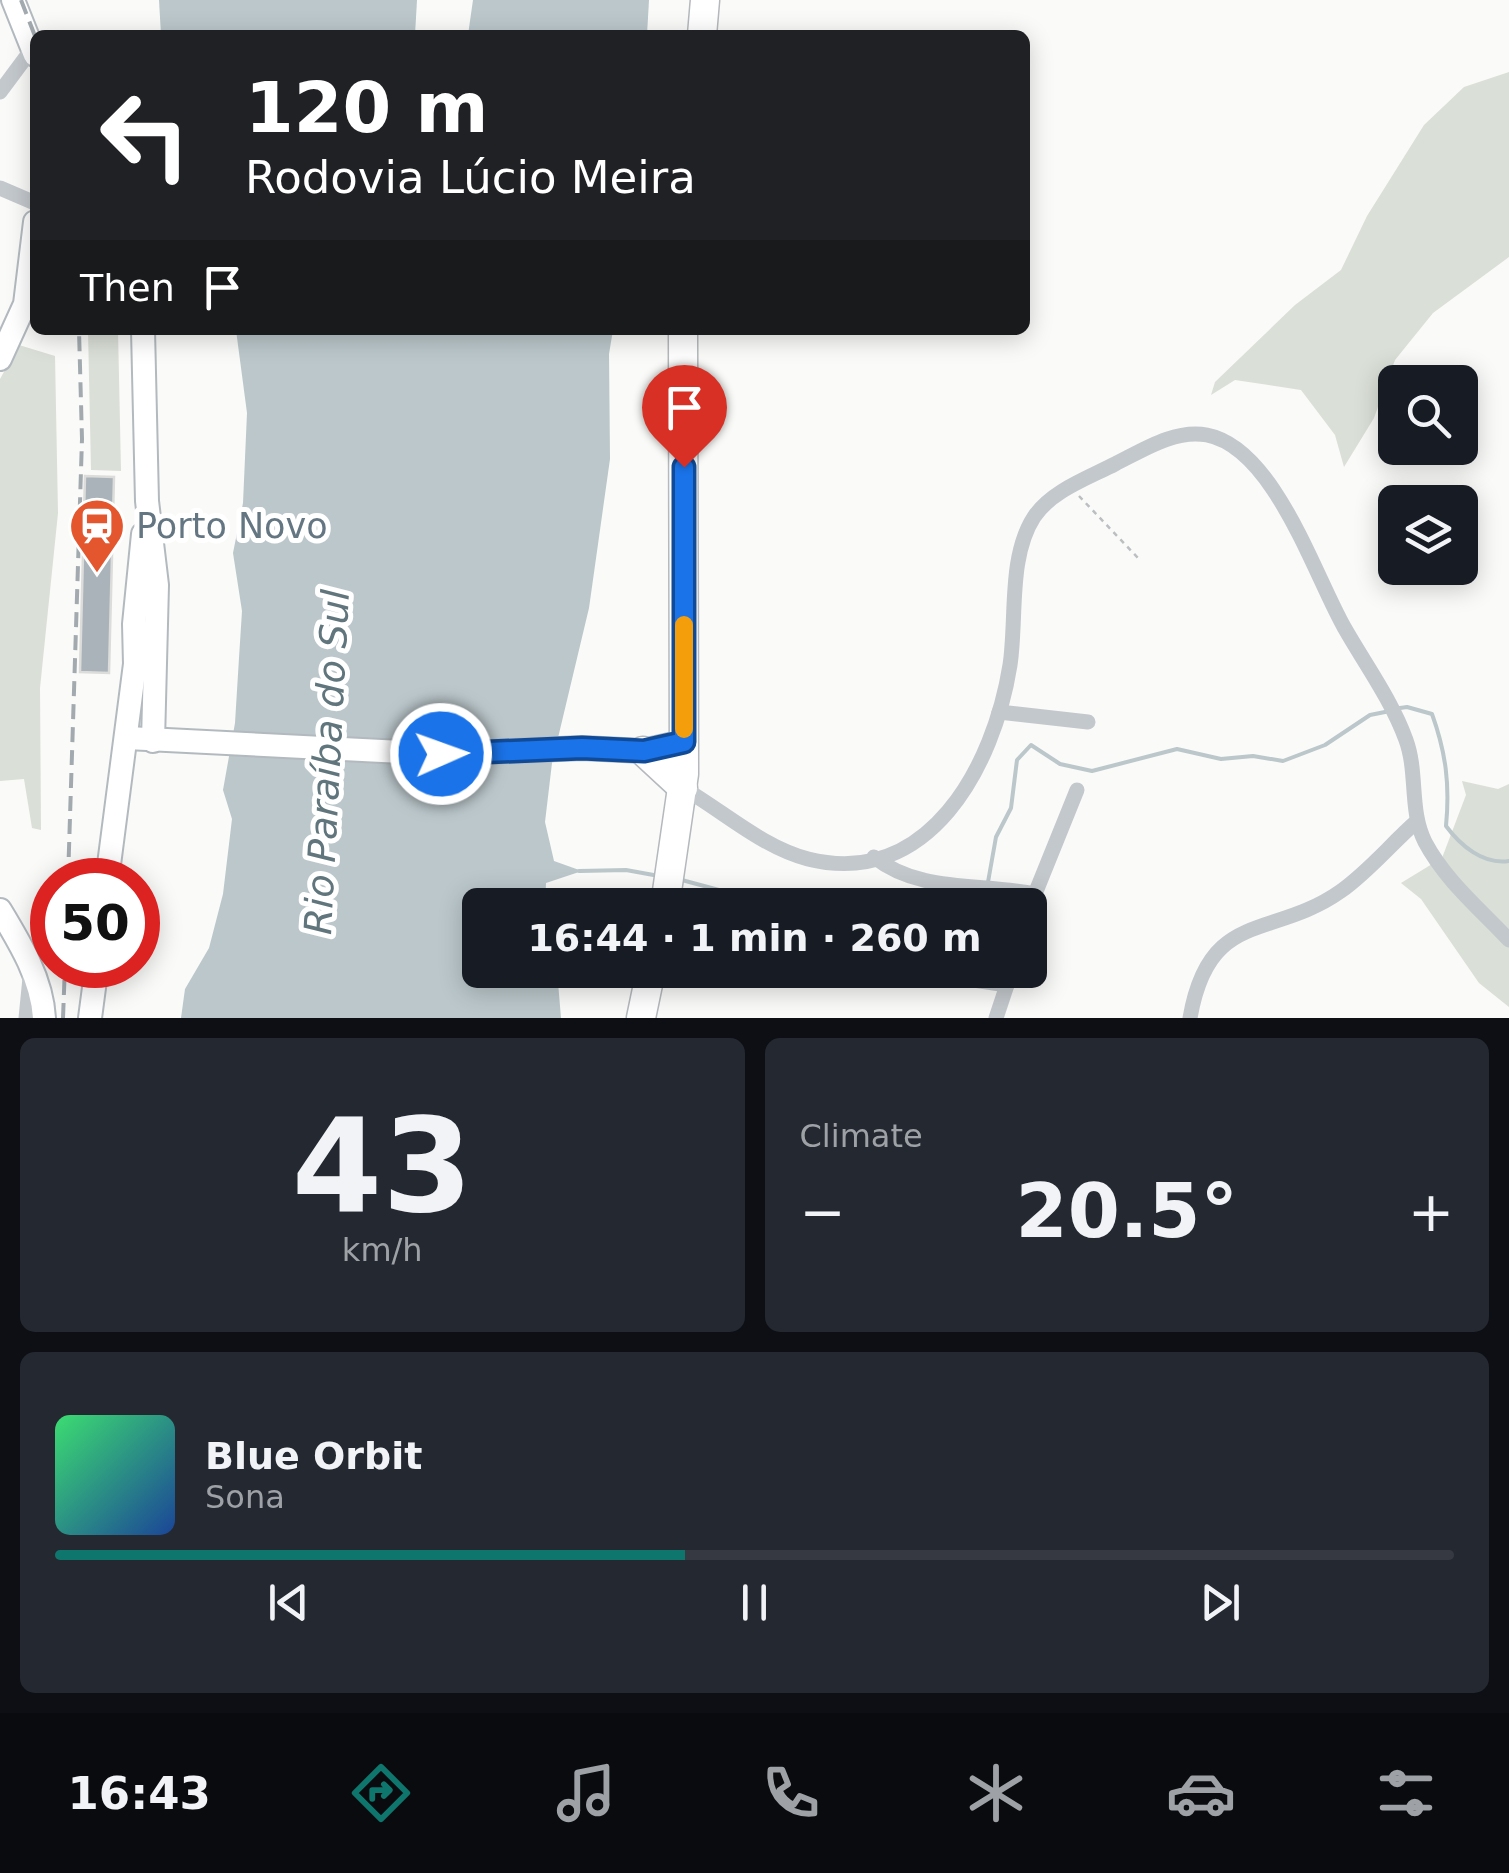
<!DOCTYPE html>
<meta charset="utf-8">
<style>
:root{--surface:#171b24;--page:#242831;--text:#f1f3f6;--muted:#9ea1a6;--line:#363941;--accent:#0f766e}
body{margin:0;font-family:"DejaVu Sans",sans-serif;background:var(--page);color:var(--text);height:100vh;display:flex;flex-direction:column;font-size:38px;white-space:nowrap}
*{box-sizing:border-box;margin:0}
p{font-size:32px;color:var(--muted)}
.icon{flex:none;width:55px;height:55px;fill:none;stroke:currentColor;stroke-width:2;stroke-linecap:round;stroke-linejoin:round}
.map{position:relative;height:1018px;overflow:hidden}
.panel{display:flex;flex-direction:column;gap:20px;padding:20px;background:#0d0f14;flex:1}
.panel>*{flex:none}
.banner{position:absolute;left:30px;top:30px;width:1000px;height:305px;border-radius:15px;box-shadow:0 5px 25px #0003;background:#202124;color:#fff;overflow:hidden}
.buttons{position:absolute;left:1378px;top:365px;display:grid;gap:20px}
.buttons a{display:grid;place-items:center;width:100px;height:100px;border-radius:15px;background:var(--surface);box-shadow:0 5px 25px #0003;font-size:50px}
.speed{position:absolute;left:30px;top:858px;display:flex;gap:20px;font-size:50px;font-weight:700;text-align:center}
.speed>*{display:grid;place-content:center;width:130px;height:130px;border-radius:50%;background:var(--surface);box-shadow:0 5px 25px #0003;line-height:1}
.speed .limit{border:15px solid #d22;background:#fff;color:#111}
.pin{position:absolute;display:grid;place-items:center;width:85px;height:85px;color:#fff;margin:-102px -42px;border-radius:50% 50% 50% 0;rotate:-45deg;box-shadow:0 0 10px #0007}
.pin .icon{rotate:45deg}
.me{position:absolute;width:110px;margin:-55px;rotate:88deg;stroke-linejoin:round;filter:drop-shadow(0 0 8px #0008)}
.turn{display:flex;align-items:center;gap:35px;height:210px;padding:0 50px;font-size:45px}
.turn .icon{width:130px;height:130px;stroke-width:2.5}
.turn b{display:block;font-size:70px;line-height:85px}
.then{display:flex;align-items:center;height:95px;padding:0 50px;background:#0003;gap:20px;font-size:38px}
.big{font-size:75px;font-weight:700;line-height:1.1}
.panel .card{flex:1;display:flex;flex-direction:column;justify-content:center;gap:15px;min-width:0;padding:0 35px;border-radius:15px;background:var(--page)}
.panel .dial{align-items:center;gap:0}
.dial b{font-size:130px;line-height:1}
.song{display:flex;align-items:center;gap:30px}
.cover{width:120px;height:120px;border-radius:15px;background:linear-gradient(135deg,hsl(140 70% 55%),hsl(220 70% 35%))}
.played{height:10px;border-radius:5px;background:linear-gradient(90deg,var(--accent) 45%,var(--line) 45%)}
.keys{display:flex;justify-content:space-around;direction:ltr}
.heat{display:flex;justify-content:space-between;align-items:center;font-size:55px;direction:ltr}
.panel .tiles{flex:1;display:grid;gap:20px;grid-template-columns:1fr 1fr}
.card:last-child{grid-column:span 2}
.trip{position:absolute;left:462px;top:888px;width:585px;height:100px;border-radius:15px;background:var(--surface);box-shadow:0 5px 25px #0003;font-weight:700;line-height:100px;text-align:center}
.tab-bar{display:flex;height:160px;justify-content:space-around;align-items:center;background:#090b0e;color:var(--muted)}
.tab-bar .icon{width:70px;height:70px}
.tab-bar .active{color:var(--accent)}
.tab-bar b{font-size:45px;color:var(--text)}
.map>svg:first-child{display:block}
.green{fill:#dadfd7}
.water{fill:#bbc7cb}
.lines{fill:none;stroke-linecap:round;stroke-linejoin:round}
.stream{stroke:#bbc7cb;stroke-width:4}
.building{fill:#aab3b9;stroke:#dcdcda;stroke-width:2.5}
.secondary-casing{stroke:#b3babf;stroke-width:26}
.highway-casing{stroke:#b4b9bd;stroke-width:31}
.path{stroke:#bbbfc2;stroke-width:2.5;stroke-dasharray:5 5;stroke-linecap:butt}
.street{stroke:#c3c8cc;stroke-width:15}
.secondary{stroke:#fff;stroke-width:22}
.highway{stroke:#fff;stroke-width:28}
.rail{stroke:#a2aab0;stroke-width:4;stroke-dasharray:15 8;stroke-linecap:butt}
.route-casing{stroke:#114b97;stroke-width:25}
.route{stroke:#1a73e8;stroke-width:18}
.slow{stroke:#f59e0b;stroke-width:18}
.labels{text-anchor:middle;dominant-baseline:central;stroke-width:10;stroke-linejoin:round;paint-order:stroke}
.poi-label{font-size:35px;fill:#657683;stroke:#fff;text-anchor:start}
.water-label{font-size:38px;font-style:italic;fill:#60757c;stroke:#fff}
</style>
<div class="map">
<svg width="1509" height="1018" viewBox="0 0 1509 1018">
<rect width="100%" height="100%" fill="#fafaf8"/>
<g class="green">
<polygon points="1509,72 1509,257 1433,313 1395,360 1374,418 1344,467 1335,435 1301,390 1235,380 1211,395 1215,382 1295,305 1341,270 1367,216 1424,125 1464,87"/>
<polygon points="88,330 118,330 121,471 91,470"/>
<polygon points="19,345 55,356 58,513 40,688 41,830 32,828 24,779 0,781 0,379"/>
<polygon points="1462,781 1498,789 1509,784 1509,1007 1479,983 1421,899 1401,883 1442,858 1466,795"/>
</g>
<g class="water">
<polygon points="159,0 417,0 415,35 161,35"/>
<polygon points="473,0 649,0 647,35 468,35"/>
<polygon points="236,330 613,330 609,354 610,459 589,608 552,763 545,822 554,861 582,871 546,883 545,905 480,905 480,970 557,970 561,1018 181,1018 185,989 209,948 223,894 232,819 223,790 235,723 239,658 242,611 233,553 243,503 247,413"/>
</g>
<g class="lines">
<g class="stream">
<path d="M1400,708L1407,707L1432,714C1446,753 1450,785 1446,826C1460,845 1483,865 1509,861"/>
<polyline points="579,871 626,870 659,876"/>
<polyline points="678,879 775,905"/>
<polyline points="988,882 996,837 1011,808 1017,760 1031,745 1060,764 1092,771 1177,749 1221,759 1253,756 1283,761 1325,745 1370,715 1390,711"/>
<polyline points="858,905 860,905"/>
<polyline points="963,905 980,901 984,891"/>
</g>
</g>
<polygon class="building" points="85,476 114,477 109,673 80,672"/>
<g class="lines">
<g class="secondary-casing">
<g id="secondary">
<polyline points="13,0 35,55"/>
<polyline points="143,330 147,501 157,585 153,741"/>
<polyline points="0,359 25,304 35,222"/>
<polyline points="127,738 441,754 582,748 643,751 683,742"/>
<polyline points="107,880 135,664 134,624 143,534"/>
<path d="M0,910C20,943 42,979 44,1018"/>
<polyline points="90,1018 97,965"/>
</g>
</g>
<g class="highway-casing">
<g id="highway">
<polyline points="702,35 705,0"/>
<polyline points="643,751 683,788"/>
<polyline points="665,905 684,774 683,330"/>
<polyline points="641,1018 651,970"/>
</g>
</g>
<polyline class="path" points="1079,496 1139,559"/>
<g class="street">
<polyline points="0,92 32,49"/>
<polyline points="0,188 35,203"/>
<polyline points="999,712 1088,722"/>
<path d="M683,788C723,811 762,847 808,859C929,889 994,766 1010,665C1017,619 1008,557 1034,517C1051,491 1088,478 1115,464C1143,450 1175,429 1207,435C1274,448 1314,574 1344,627C1365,664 1391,699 1406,740C1418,773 1409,810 1425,842C1445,880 1480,909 1509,940"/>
<path d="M874,857C919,893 981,883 1035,894L1030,913"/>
<polyline points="1035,894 1077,790"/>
<polyline points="907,970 1007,985"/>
<polyline points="26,1018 31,968"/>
<polyline points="996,1018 1012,970"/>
<path d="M1190,1018C1209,908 1272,940 1341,891C1368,872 1391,844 1416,822"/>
</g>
<use href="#secondary" class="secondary"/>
<use href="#highway" class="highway"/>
<g class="rail">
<polyline points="21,0 35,36"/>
<polyline points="68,880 82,439 79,330"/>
<polyline points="63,1018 65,965"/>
</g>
</g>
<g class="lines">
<g class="route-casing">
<polyline id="route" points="441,754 582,748 644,751 684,742 684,467"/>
</g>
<use href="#route" class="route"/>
<polyline class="slow" points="684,729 684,625"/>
</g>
<defs>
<g id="station-pin" transform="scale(2.875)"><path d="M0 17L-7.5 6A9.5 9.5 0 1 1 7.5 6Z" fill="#e4572e" stroke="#fff"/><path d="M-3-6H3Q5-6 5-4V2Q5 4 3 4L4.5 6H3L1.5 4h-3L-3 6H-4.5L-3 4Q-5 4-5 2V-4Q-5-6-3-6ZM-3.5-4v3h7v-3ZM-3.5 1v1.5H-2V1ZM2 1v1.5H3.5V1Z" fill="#fff"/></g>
</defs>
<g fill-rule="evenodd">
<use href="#station-pin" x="97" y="526"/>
</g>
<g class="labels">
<g class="poi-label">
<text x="136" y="526">Porto Novo</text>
</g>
<g class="water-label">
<text transform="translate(327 762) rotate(-87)">Rio Paraíba do Sul</text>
</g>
</g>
</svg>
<div class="buttons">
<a><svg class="icon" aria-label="search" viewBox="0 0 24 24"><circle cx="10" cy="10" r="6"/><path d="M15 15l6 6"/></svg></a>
<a><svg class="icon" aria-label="layers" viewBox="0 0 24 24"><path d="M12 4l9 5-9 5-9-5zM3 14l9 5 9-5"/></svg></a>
</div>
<div class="speed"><div class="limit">50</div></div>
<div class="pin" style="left:684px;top:467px;background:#d93025"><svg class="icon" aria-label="arrive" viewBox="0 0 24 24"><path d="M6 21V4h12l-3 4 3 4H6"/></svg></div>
<svg class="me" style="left:441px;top:754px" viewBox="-20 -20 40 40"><circle r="17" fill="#1a73e8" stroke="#fff" stroke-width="3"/><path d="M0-11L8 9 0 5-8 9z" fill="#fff"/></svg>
<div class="trip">16:44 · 1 min · 260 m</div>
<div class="banner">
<div class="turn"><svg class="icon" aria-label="left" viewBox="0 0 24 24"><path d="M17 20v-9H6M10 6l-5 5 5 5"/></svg><div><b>120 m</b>Rodovia Lúcio Meira</div></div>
<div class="then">Then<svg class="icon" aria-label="arrive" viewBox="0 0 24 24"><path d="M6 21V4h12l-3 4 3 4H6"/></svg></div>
</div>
</div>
<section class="panel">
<div class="tiles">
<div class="card dial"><b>43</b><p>km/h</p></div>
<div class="card"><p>Climate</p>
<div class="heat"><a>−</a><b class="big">20.5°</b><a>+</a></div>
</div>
<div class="card">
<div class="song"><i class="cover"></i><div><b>Blue Orbit</b><p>Sona</p></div></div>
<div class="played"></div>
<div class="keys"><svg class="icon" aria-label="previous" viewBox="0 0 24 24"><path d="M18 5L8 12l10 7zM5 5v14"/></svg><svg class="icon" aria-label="pause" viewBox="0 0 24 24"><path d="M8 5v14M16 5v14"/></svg><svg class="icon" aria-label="next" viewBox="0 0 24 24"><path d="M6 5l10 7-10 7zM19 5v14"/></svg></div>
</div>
</div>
</section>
<nav class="tab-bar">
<b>16:43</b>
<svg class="icon active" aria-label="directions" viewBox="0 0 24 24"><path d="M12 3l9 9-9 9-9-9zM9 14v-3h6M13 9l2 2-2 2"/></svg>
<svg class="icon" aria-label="music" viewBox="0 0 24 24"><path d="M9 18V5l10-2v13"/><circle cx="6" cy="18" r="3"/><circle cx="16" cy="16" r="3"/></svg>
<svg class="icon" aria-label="phone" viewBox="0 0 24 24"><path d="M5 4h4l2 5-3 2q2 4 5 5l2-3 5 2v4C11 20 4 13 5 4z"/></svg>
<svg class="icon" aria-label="climate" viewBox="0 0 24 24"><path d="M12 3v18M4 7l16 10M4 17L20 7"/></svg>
<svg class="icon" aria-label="car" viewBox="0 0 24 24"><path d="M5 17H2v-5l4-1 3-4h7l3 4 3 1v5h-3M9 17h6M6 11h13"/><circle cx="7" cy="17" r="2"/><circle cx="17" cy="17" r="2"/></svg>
<svg class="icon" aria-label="filters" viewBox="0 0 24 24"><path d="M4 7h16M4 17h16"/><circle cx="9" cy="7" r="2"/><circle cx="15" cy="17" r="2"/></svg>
</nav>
